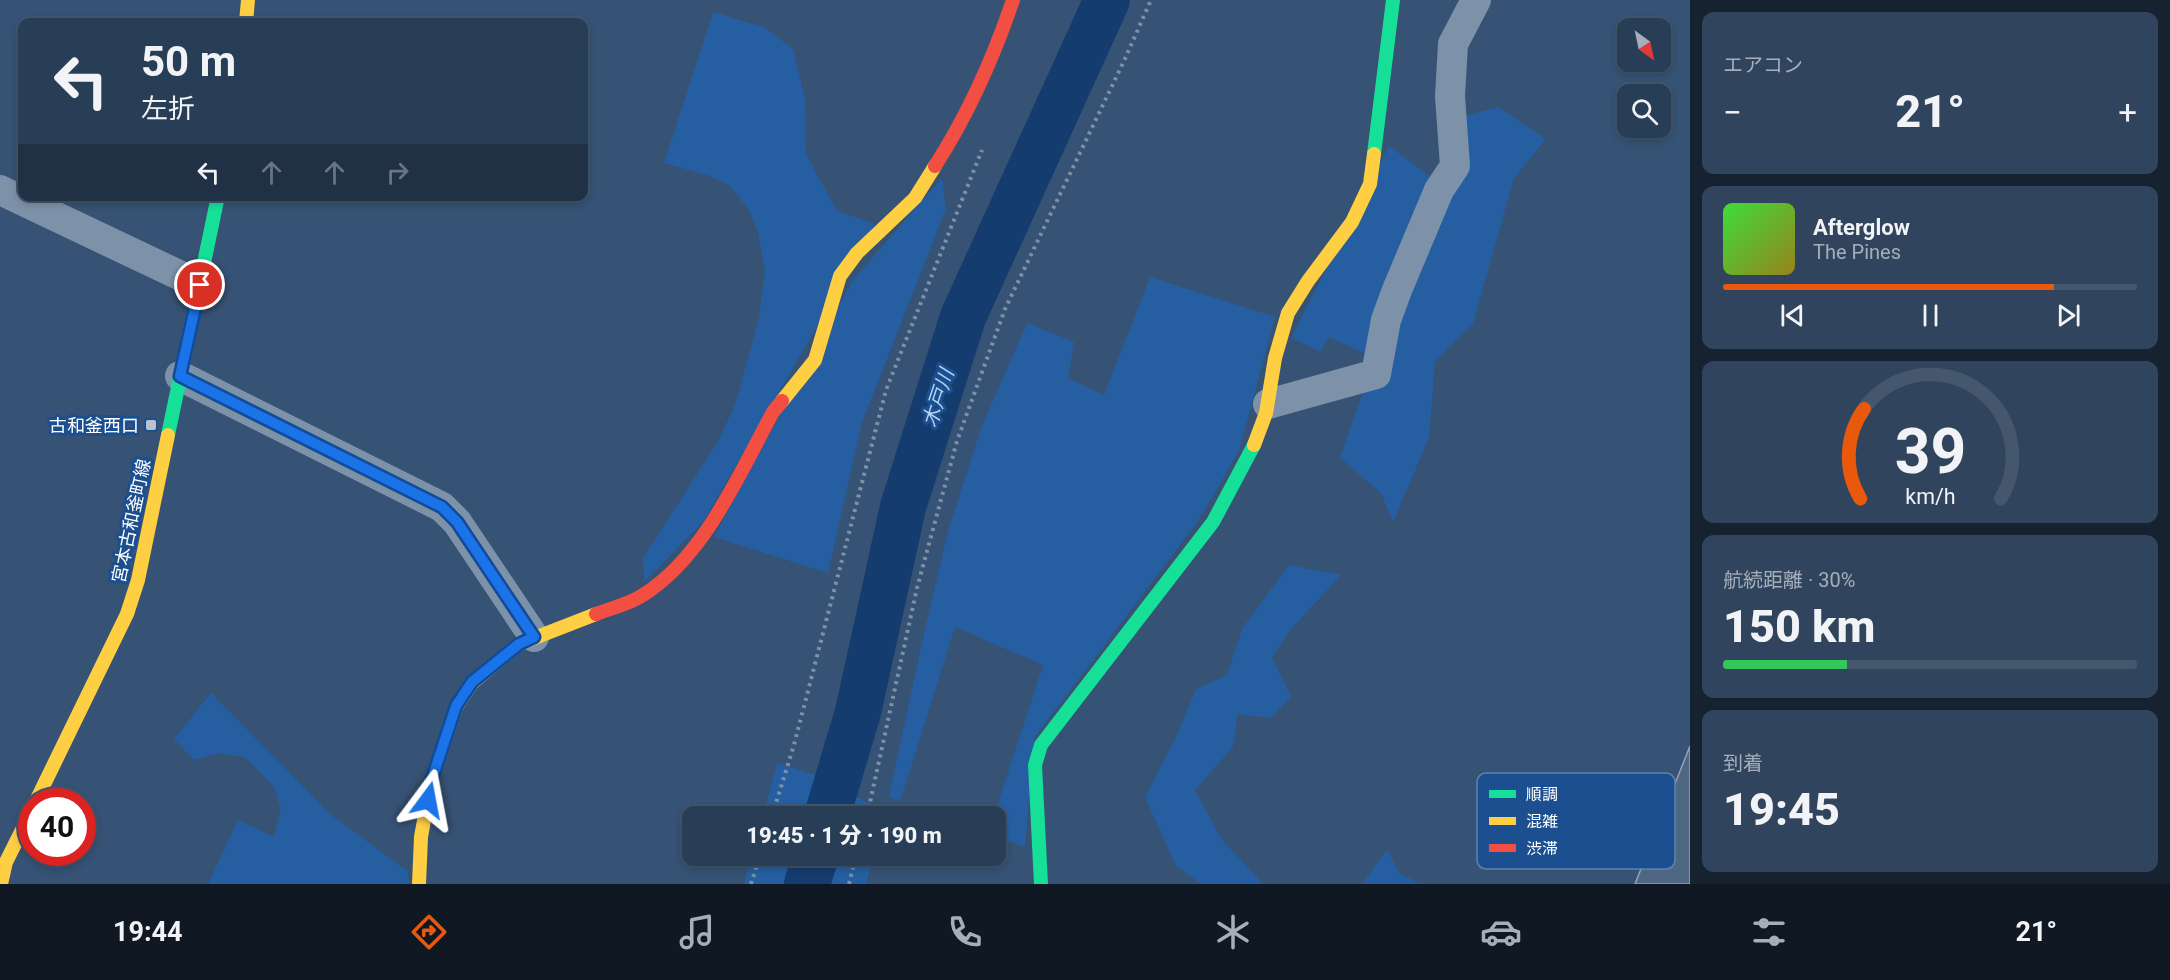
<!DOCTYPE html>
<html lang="ja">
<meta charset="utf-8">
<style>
:root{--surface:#283e57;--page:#30455d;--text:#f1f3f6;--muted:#a5aeba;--line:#44576d;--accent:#ea580c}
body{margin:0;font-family:Roboto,"Noto Sans JP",sans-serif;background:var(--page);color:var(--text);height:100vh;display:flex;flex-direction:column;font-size:22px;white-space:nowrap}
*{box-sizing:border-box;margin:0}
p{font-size:20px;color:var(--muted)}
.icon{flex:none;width:33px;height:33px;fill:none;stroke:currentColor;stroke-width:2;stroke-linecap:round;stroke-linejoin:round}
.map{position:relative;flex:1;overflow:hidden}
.drawer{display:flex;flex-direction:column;gap:12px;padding:12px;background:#162230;width:480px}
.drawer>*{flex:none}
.hud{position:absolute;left:18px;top:18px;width:570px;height:183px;border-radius:12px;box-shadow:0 3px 9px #0003,0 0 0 2px var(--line);background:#283e57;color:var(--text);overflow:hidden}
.needle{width:39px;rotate:147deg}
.controls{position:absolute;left:1617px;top:18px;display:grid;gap:12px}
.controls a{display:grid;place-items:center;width:54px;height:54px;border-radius:12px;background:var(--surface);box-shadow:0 3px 9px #0003,0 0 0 2px var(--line);font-size:30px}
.speed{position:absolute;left:18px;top:788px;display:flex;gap:12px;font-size:30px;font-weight:700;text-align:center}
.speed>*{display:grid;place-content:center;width:78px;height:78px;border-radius:50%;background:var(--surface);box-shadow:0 3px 9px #0003,0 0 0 2px var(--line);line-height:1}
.speed .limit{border:9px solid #d22;background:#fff;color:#111}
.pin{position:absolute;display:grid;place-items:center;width:51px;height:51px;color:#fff;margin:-26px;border:3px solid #fff;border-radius:50%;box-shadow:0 2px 6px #0007}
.me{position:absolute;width:66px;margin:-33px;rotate:13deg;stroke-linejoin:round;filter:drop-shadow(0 0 4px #0008)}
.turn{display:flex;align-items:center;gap:21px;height:126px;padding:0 24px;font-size:27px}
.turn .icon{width:78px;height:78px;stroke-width:2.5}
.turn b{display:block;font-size:42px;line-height:51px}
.lanes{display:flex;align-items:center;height:57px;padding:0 24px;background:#0003;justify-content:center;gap:30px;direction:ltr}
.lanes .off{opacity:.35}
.big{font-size:45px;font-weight:800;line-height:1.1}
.drawer .tile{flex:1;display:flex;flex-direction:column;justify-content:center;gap:9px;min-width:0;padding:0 21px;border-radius:12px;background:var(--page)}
.drawer .dial{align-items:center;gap:0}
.dial svg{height:156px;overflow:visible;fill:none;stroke:var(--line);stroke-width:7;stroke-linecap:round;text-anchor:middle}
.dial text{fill:var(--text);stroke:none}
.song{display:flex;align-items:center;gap:18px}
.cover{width:72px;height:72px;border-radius:9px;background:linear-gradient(135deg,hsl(120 70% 55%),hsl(50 70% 35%))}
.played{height:6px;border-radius:3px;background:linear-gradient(90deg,var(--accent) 80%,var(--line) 80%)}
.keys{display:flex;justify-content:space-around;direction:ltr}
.heat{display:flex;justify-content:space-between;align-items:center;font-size:33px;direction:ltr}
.charge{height:9px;border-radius:4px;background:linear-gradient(90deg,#34c759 30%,var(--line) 0)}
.trip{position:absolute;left:682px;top:806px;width:324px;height:60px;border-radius:12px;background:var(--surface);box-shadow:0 3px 9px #0003,0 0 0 2px var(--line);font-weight:800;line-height:60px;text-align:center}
.tabs{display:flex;height:96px;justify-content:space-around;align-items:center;background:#101923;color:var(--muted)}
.tabs .icon{width:42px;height:42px}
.tabs .on{color:var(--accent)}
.tabs b{font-size:27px;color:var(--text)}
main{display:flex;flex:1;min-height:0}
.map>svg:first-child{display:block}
.green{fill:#265fa1}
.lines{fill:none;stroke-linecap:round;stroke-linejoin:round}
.river{stroke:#153c6e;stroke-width:46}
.building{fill:#506783;stroke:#92a2b6;stroke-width:1.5}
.path{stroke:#7d92a8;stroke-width:4;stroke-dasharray:3 4.5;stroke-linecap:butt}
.street{stroke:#7d92a8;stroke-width:30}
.fast{stroke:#16e098;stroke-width:14}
.slow{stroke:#ffcf43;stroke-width:14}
.jam{stroke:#f24e42;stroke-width:14}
.route-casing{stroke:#114b97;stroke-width:15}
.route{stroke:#1a73e8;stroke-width:10}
.poi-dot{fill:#b9c2ce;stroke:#1b4f8f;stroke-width:2}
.labels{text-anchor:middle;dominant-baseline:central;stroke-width:6;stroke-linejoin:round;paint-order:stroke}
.poi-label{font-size:18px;fill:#fff;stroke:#1b4f8f;text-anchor:end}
.street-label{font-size:18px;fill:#fff;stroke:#1b4f8f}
.water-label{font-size:20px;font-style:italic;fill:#b5d3f5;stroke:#1b4f8f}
.key{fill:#1b4f8f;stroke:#5f84b1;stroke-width:1.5}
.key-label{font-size:16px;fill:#fff}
</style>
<main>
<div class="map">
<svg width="1690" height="884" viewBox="0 0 1690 884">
<rect width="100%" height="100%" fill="#365274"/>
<g class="green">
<polygon points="713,12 764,27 793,49 805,99 806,154 837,211 875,224 821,320 703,522 644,582 643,558 717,443 735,405 759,318 765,271 758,232 749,210 730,186 710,176 664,163"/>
<polygon points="1498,107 1546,139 1514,178 1473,324 1435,361 1429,438 1393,522 1381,493 1340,458 1363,391 1392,317 1456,118"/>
<polygon points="1389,146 1437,182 1373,357 1328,337 1321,352 1291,338"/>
<polygon points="942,178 946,209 862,422 828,573 714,537 853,280"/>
<polygon points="1150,277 1275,317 1239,451 1198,521 1034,738 1025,847 996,837 996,816 994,816 1043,665 955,627 900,802 889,796 925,629 949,528 982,426 1027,323 1074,342 1068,378 1104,395"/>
<polygon points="1289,565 1341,575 1292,628 1272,657 1291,697 1271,718 1238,714 1233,747 1195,790 1222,840 1263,884 1201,884 1176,866 1145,797 1176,737 1196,689 1227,675 1243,627"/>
<polygon points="211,693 330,814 407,871 409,884 208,884 238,820 274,837 281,809 274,787 245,757 218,753 194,760 174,739"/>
<polygon points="777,763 827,779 814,816 763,816"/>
<polygon points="843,792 885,809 884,816 835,816"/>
<polygon points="1387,849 1399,873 1420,884 1362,884"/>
<polygon points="752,855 801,855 791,884 744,884"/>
<polygon points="822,855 874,855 866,884 813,884"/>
</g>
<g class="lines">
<g class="river">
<polyline points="827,816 858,712 903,507 963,317 1107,0"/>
<polyline points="807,884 816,855"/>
</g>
</g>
<polygon class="building" points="1690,746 1690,884 1635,884"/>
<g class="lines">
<g class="path">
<polyline points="772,816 794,745 886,390 982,150"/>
<polyline points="867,816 917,588 957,441 1005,309 1124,61 1151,0"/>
<polyline points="751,884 760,855"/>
<polyline points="849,884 856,855"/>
</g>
<g class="street">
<polyline points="0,190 200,285"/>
<polyline points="180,376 442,507 457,522 534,637"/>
<polyline points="1268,404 1376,374 1386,320 1397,290 1439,190 1455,166 1450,96 1453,44 1476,0"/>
</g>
<g class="fast">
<polyline points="1374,154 1393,0"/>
<polyline points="168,435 218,196"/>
<polyline points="1041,884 1035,765 1041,745 1213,522 1254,445"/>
</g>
<g class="slow">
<polyline points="246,22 248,0"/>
<polyline points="782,401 815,360 840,276 857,253 915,198 935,166"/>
<polyline points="1254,445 1266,413 1275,358 1288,313 1308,281 1352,222 1370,184 1374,154"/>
<polyline points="36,801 127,614 138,580 168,435"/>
<polyline points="1,884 6,862 32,810"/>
<polyline points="419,884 421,837 431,782 456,707 472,683 519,644 596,614"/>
</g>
<g class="jam">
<path d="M935,166C969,113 993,59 1013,0"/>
<path d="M596,614C611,608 630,604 643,595C705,556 739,474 773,412L782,401"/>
</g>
</g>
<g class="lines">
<g class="route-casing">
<polyline id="route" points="200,285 180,376 442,507 457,522 534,637 519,644 472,682 456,706 431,782 428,800"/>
</g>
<use href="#route" class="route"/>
</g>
<rect class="poi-dot" x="145" y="419" width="12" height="12" rx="3"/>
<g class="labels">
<g class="poi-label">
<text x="139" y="425">古和釜西口</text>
</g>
<g class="street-label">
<text transform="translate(131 521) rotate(-78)">宮本古和釜町線</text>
</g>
<g class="water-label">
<text transform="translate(938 398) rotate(-72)">木戸川</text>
</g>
</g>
<rect x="1477" y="773" width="198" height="96" rx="9" class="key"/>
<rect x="1489" y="790" width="27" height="8" fill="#16e098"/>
<rect x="1489" y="817" width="27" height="8" fill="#ffcf43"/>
<rect x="1489" y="844" width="27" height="8" fill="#f24e42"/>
<g class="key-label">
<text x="1526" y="800">順調</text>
<text x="1526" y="827">混雑</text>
<text x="1526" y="854">渋滞</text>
</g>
</svg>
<div class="controls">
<a><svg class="needle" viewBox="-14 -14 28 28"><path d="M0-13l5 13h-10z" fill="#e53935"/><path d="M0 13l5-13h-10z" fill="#a5aeba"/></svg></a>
<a><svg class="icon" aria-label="search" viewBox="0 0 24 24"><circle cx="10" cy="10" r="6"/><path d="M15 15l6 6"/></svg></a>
</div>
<div class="speed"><div class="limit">40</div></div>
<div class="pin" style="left:200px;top:285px;background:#d93025"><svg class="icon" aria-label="arrive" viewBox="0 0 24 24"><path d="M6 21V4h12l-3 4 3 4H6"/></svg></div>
<svg class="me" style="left:428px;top:800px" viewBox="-20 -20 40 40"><path d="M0-17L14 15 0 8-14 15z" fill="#1a73e8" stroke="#fff" stroke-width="4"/></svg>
<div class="trip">19:45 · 1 分 · 190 m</div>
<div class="hud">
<div class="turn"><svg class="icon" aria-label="left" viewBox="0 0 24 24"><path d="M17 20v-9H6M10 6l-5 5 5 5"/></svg><div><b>50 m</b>左折</div></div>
<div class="lanes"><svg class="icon" aria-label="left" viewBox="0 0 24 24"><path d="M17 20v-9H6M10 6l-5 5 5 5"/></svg><svg class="icon off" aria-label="ahead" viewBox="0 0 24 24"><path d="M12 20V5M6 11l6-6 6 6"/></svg><svg class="icon off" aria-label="ahead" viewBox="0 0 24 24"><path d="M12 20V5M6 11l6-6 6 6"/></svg><svg class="icon off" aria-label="right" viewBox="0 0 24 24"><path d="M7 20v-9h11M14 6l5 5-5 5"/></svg></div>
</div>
</div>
<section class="drawer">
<div class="tile"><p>エアコン</p>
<div class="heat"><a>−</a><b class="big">21°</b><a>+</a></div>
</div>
<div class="tile">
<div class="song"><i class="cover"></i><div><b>Afterglow</b><p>The Pines</p></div></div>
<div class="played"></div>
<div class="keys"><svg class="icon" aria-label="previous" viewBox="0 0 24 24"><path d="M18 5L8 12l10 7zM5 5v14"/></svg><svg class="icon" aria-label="pause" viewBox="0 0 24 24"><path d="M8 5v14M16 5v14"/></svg><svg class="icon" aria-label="next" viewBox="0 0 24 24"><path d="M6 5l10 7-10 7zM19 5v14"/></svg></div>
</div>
<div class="tile dial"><svg viewBox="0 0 100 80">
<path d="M14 69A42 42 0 1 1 86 69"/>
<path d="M14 69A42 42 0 0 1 16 23" stroke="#ea580c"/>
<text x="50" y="56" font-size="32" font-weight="700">39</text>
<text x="50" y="72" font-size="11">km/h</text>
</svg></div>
<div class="tile"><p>航続距離 · 30%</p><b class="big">150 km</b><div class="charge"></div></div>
<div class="tile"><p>到着</p><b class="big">19:45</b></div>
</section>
</main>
<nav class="tabs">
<b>19:44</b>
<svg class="icon on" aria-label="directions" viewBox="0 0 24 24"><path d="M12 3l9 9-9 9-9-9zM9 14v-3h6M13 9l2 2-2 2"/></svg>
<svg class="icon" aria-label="music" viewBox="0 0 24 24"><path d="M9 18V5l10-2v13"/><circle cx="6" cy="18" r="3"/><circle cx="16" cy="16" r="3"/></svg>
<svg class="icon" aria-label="phone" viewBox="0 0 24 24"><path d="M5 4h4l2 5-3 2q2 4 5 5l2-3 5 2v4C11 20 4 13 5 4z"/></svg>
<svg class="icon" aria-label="climate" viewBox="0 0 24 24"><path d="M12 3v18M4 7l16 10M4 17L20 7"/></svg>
<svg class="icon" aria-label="car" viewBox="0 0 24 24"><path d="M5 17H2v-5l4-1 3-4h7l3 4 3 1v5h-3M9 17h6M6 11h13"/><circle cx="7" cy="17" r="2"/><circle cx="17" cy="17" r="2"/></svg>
<svg class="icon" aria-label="filters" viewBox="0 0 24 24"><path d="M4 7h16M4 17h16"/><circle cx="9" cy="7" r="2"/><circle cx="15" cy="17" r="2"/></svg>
<b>21°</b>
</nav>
